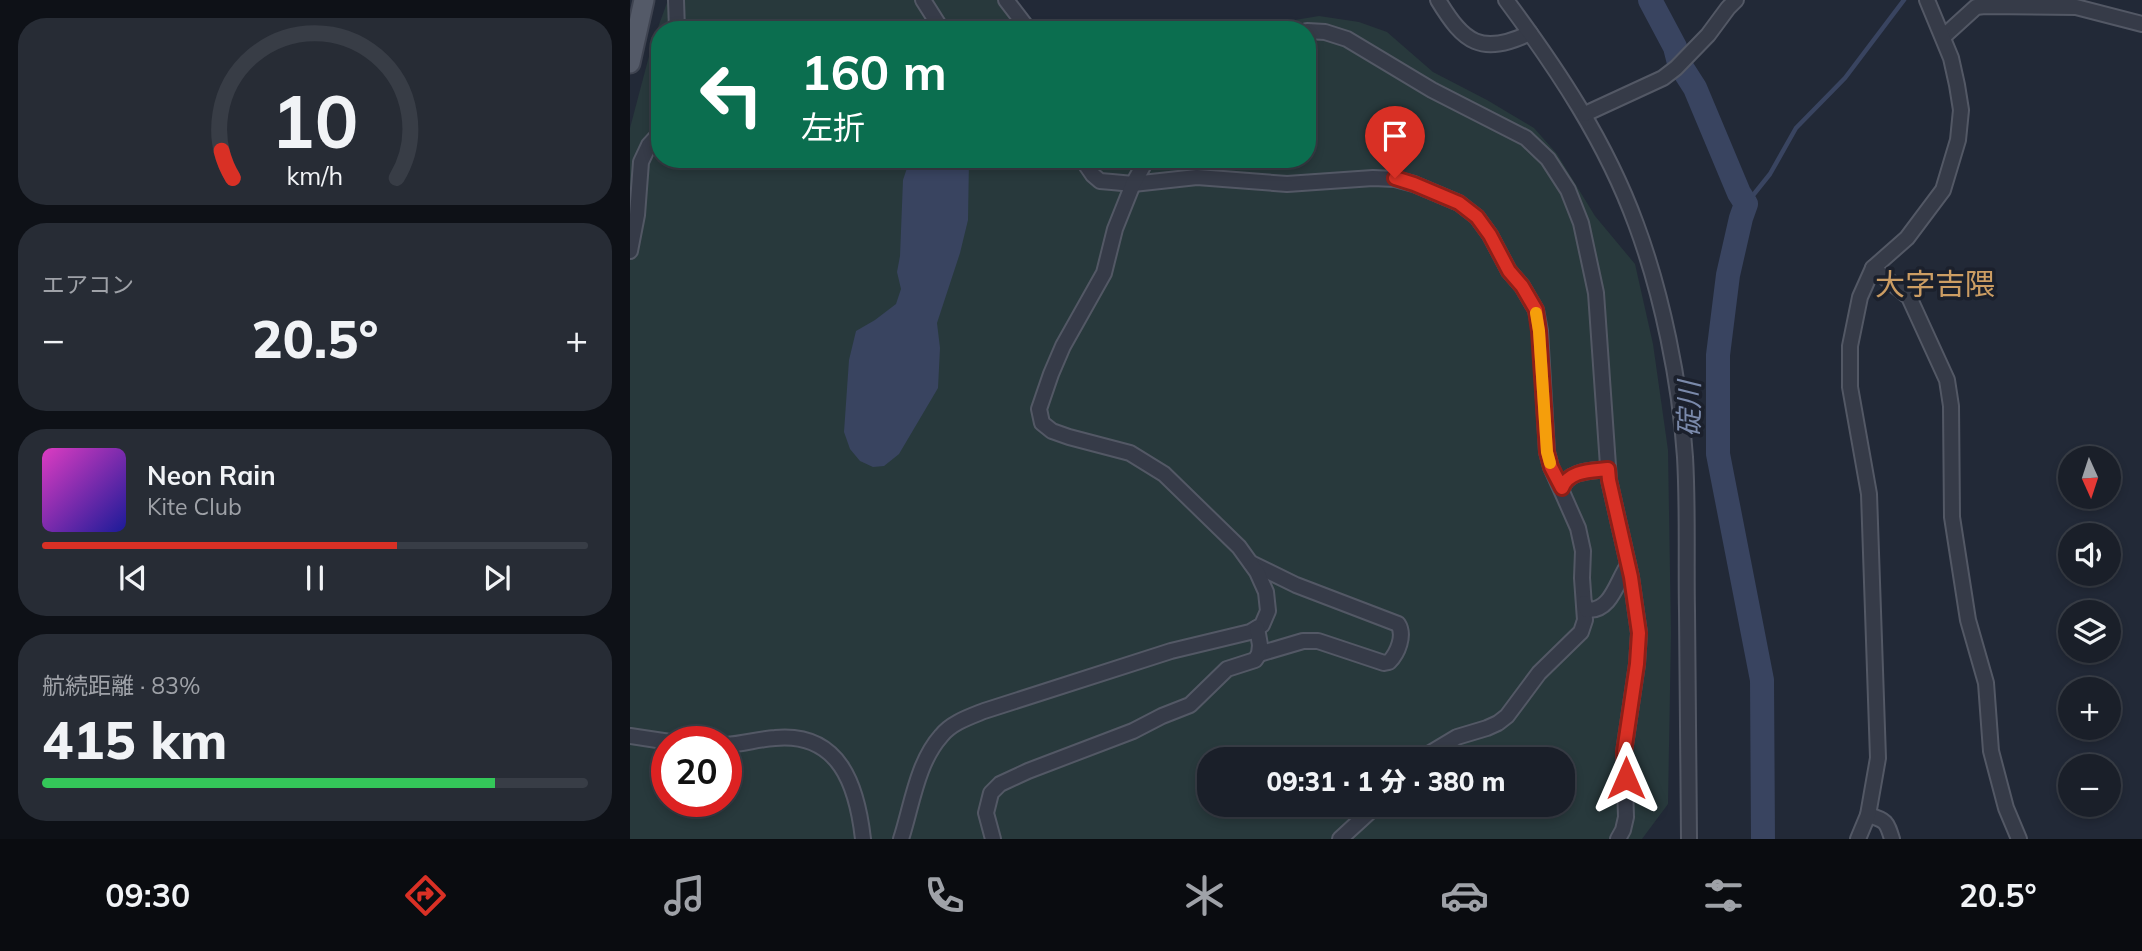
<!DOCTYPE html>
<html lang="ja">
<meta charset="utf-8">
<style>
:root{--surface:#1a1f29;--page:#272c35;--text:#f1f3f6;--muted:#9fa2a8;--line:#383d46;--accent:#d93025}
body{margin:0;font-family:Mulish,"Noto Sans JP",sans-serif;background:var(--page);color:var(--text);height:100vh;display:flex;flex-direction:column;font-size:26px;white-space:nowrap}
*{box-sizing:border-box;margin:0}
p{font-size:23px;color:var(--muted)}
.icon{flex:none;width:38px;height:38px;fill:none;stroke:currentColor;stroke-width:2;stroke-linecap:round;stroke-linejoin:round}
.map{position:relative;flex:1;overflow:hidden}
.side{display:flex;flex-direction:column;gap:18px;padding:18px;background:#0e1117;width:630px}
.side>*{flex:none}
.guide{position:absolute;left:21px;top:21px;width:665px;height:147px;border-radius:28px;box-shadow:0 4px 10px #0003,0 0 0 2px var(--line);background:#0b6e4f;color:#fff;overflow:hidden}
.needle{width:46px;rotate:177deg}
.controls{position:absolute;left:1428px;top:446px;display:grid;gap:14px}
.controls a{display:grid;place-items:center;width:63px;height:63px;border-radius:50%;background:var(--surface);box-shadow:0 4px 10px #0003,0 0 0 2px var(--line);font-size:35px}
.speed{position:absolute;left:21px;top:726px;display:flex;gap:14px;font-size:35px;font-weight:700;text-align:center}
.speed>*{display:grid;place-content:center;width:91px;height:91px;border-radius:50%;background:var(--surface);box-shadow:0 4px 10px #0003,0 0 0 2px var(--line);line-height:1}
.speed .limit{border:10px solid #d22;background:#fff;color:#111}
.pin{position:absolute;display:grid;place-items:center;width:60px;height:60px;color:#fff;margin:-72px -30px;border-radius:50% 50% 50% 0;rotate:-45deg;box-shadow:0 0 7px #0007}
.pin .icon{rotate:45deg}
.me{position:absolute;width:77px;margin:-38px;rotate:0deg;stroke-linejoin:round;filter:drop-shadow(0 0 5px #0008)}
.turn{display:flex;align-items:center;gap:24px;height:147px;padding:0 35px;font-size:32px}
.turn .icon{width:91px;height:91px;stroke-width:2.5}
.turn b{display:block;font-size:49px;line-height:60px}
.big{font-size:52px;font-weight:800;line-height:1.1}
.side .tile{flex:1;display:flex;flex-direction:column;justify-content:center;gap:10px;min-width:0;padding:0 24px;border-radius:28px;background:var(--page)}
.side .dial{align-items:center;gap:0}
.dial svg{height:182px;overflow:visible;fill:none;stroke:var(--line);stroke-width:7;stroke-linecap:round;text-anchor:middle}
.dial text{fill:var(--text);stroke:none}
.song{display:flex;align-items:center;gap:21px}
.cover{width:84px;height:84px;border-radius:10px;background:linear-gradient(135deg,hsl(310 70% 55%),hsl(240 70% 35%))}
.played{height:7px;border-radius:4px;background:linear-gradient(90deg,var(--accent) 65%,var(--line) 65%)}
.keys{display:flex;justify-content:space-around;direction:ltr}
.heat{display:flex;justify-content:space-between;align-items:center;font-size:38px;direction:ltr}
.charge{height:10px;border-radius:5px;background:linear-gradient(90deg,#34c759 83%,var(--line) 0)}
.trip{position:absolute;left:567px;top:747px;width:378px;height:70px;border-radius:28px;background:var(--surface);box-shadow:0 4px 10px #0003,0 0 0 2px var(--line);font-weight:800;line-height:70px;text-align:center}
.dock{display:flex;height:112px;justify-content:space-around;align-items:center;background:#0a0c10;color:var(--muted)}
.dock .icon{width:49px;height:49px}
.dock .active{color:var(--accent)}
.dock b{font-size:32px;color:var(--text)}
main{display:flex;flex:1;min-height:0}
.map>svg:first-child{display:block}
.green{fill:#28393c;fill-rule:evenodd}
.water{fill:#394460}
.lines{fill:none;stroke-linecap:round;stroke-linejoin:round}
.stream{stroke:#394460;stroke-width:4.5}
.river{stroke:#394460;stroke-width:24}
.minor-casing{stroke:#535865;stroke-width:18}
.major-casing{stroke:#3f4451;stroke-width:23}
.minor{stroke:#363b48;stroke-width:14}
.major{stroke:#545a68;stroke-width:19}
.route-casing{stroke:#8d1f18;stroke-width:18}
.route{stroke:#d93025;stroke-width:12}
.slow{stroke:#f59e0b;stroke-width:12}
.labels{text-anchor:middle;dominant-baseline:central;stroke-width:7;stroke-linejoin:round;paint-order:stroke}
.water-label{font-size:28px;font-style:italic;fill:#7a89aa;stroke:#1b202c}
.quarter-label{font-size:30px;fill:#cc9d63;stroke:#1b202c}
</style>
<main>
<section class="side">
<div class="tile dial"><svg viewBox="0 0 100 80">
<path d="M14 69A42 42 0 1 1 86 69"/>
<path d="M14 69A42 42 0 0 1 9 57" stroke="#d93025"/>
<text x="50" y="56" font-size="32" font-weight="700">10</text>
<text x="50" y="72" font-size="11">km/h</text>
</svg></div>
<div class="tile"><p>エアコン</p>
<div class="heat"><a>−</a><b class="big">20.5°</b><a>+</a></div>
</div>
<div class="tile">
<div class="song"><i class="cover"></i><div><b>Neon Rain</b><p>Kite Club</p></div></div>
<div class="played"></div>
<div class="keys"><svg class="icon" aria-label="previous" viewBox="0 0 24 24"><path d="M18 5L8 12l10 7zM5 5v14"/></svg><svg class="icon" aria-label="pause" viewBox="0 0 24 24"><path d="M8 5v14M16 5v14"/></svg><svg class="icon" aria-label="next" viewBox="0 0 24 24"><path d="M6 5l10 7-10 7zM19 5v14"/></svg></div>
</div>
<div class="tile"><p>航続距離 · 83%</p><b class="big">415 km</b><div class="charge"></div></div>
</section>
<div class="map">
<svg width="1512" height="839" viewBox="0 0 1512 839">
<rect width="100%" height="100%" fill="#222937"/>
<path class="green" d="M38,0H371L393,30H30V159H677V30H638L653,22L689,16L729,22L757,32L803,72L857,100L904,128L927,154L965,216L1005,264L1023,344L1038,450L1041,633L1038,804L1012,839H0V128L23,41ZM37,742H96V802H37ZM579,760H933V805H579Z"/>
<polygon class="water" points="280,159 339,159 338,220 330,253 307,323 310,348 308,388 269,454 254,466 243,467 230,461 220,449 214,432 219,360 226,331 245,320 266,304 271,289 267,272 270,256 273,180"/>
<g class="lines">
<polyline class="stream" points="1116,204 1140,174 1166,128 1215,78 1274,0"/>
<polyline class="river" points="1020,0 1045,47 1049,63 1065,88 1109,193 1116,204 1111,218 1098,275 1088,355 1088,454 1132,680 1133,839"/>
<g class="minor-casing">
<g id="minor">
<polyline points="46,0 47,30"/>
<polyline points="293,0 312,30"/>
<polyline points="376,0 399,30"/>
<path d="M808,0C834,43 851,56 900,33"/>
<path d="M876,0C928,70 976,142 1006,224C1032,294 1050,382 1055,457C1058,508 1056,560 1057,611C1057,687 1058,763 1059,839"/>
<polyline points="677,31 695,32 717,39 802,90 896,138 918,159 938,190 951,223 966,293 979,480 1001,577 1009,633 1007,664 994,752 996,817 993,830 988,839"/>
<polyline points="1313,37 1346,7 1355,6 1446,7 1512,24"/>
<polyline points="955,114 1033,78 1046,68 1078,35 1098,8 1106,0"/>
<polyline points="452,159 463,175 470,181 482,182 503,184 567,177 657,184 743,178 765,179 784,184 829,203 847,217 860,235 879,271 892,286 906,310 910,331 917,452 921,467 948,528 953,551 952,578 955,620 951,632 909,673 877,716 868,723 857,728 827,737 802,752 794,760"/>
<polyline points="0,251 7,215 11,162 19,145 30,133"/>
<polyline points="1243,268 1279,297 1317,380 1321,406 1322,517 1338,620 1356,683 1361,751 1376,808 1389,839"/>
<path d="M932,488C939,470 961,471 978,469"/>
<path d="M621,563L666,585L768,624C775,635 768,653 759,662L754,663L688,641H673L629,654"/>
<path d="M954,603L957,610C981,612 987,581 998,565"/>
<polyline points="0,736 40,742"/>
<path d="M96,745C113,744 129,739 145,738C210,732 227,786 233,839"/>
<path d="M1238,815C1256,820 1257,822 1262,839"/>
<path d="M271,839C282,805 287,763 311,736C321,723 339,717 354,711L541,651L620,632L632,625L638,611L636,592L627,572L609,547L534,474L500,453L439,437L422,431L412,423L409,409L421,374L433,346L474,273L485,229L503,184L517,159"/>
<polyline points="363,839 356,813 361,793 370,784 398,771 503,731 532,716 560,705 597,669 625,660 629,654 630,645 627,628"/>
<polyline points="710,839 747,805"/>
<polyline points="1228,839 1238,815 1248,758 1239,494 1220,387 1220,346 1230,297 1243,268 1277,238 1313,190 1328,140 1331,110 1327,85 1321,58 1297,0"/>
</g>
</g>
<g class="major-casing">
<polyline id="major" points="0,63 14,0"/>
</g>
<use href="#minor" class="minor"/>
<use href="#major" class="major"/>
</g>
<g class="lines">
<g class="route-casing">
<path id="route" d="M765,178L784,184L829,203L847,217L860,235L879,271L892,286L906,310L909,331L917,452L921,467L932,488C939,470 961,471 978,469L979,480L1001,577L1009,633L1007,664L994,752L996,778"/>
</g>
<use href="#route" class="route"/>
<polyline class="slow" points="906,313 909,331 917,452 920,463"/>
</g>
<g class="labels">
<g class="water-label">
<text transform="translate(1058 409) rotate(-90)">碇川</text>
</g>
<g class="quarter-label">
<text x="1305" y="284">大字吉隈</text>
</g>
</g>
</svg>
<div class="controls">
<a><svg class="needle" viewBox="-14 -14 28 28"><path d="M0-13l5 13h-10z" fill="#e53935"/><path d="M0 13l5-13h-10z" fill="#9fa2a8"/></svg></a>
<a><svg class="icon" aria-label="sound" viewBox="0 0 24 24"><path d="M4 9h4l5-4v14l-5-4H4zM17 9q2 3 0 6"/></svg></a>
<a><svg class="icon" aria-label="layers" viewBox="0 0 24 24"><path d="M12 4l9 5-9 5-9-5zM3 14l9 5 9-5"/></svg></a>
<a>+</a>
<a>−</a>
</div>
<div class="speed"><div class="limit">20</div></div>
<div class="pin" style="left:765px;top:178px;background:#d93025"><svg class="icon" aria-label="arrive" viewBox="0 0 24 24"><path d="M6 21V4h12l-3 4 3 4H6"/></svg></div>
<svg class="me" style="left:996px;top:778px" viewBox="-20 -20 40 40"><path d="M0-17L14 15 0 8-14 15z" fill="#d93025" stroke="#fff" stroke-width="4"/></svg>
<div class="trip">09:31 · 1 分 · 380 m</div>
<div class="guide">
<div class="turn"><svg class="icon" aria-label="left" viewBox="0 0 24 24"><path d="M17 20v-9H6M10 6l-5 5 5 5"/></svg><div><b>160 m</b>左折</div></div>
</div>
</div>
</main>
<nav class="dock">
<b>09:30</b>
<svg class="icon active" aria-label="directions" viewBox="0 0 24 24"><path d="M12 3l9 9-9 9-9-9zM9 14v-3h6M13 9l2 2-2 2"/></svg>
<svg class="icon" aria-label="music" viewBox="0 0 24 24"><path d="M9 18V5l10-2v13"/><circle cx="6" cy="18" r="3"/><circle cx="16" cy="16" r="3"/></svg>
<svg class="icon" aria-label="phone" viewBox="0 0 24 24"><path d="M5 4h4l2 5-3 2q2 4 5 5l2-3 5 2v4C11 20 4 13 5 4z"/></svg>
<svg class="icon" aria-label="climate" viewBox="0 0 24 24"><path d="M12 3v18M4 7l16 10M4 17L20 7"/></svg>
<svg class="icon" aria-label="car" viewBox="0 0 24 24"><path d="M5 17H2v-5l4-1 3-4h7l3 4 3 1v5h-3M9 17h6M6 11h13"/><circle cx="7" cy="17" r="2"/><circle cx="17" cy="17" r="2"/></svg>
<svg class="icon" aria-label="filters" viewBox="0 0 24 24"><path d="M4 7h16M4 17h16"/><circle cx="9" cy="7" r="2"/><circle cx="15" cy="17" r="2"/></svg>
<b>20.5°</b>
</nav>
